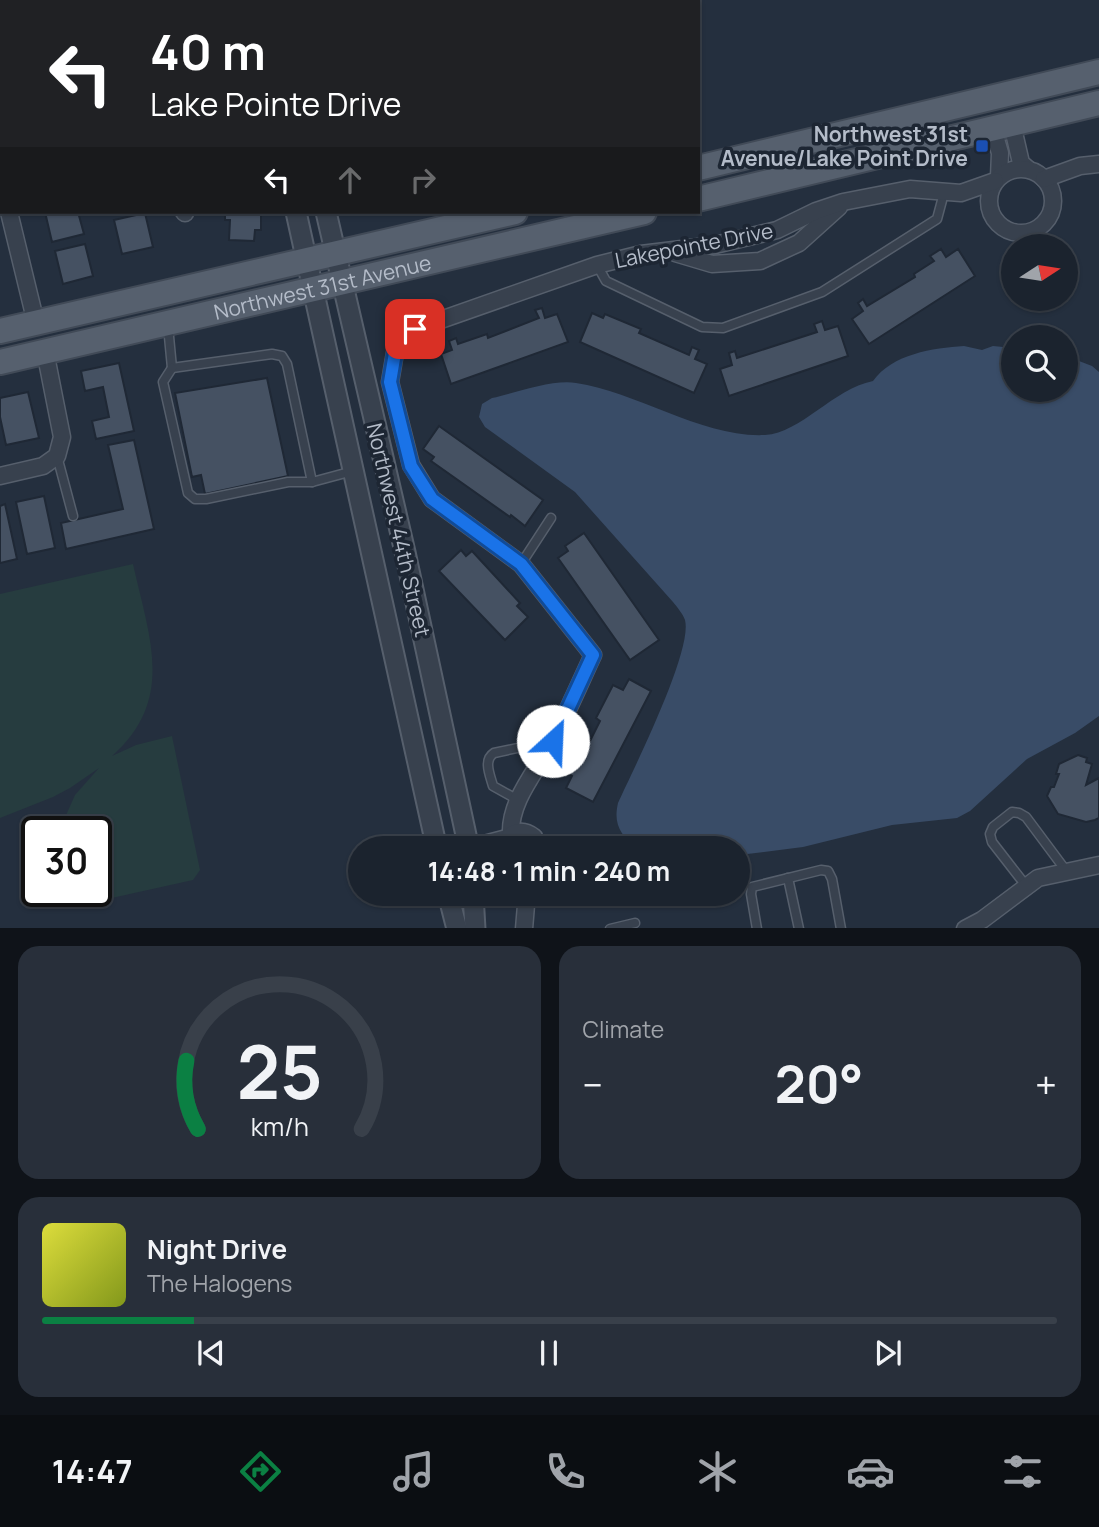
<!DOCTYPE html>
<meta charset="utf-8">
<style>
:root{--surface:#1b232e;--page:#282f3a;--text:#f1f3f6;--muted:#a0a4aa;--line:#39404a;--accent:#0b8043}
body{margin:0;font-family:Manrope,sans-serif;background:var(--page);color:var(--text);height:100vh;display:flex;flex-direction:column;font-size:26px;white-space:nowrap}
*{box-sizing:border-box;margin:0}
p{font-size:23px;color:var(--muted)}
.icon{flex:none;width:38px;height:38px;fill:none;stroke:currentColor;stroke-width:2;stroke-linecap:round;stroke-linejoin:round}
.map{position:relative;height:928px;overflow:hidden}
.side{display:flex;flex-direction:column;gap:18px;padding:18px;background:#0f1319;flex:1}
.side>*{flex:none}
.guide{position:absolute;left:0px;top:0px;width:700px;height:214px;box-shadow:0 2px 5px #0004,0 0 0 2px var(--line);background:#202124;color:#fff;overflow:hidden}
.needle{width:46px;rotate:78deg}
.fabs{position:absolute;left:1001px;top:234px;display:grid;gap:14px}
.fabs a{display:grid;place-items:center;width:77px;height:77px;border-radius:50%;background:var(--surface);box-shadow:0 2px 5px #0004,0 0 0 2px var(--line);font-size:35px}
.speed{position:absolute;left:21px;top:816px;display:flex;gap:14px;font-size:35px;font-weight:700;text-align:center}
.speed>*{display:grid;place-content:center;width:91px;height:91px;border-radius:50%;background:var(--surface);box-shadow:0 2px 5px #0004,0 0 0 2px var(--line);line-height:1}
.speed .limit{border:4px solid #111;border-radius:10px;background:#fff;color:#111}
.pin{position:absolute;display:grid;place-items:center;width:60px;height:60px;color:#fff;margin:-30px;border-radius:14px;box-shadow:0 4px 10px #0006}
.me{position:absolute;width:77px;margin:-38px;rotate:25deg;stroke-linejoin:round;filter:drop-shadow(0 0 5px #0008)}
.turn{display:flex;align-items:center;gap:24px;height:147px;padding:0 35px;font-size:32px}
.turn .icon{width:91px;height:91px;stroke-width:2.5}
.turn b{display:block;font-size:49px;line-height:60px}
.lanes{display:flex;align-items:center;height:66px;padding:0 35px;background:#0003;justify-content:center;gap:35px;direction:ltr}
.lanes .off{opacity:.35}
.big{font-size:52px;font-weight:700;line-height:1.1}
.side .widget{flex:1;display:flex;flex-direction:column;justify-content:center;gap:10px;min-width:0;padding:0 24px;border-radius:21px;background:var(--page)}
.side .dial{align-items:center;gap:0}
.dial svg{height:182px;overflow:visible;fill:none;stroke:var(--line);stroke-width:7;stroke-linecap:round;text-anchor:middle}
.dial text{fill:var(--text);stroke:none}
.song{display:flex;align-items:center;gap:21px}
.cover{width:84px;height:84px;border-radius:10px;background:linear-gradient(135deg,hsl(60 70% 55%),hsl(70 70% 35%))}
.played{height:7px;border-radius:4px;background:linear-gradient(90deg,var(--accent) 15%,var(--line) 15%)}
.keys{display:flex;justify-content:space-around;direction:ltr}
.heat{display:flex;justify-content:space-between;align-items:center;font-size:38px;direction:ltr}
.side .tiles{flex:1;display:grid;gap:18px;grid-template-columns:1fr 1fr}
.widget:last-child{grid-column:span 2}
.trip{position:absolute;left:348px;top:836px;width:402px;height:70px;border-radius:35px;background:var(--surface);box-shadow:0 2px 5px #0004,0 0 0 2px var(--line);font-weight:700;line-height:70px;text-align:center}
.dock{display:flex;height:112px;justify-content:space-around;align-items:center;background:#0b0e12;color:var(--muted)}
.dock .icon{width:49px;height:49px}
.dock .current{color:var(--accent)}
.dock b{font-size:32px;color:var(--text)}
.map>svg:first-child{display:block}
.green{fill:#263c3f}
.water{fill:#394c67}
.building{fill:#455162;stroke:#1f2835;stroke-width:2}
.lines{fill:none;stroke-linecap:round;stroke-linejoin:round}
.service-casing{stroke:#565f6c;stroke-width:11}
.minor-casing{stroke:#565f6c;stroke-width:19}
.tertiary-casing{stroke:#565f6c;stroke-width:23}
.primary-casing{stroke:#414a57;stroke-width:28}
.service{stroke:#38414e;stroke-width:8}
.minor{stroke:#38414e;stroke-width:16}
.tertiary{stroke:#38414e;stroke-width:19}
.primary{stroke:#56606e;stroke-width:24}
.route-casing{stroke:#114b97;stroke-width:18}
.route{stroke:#1a73e8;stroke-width:12}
.transit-dot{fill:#1a4fb4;stroke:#1d2633;stroke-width:2.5}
.labels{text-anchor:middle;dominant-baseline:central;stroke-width:7;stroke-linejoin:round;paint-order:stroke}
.poi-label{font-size:21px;font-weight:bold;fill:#b4bcc9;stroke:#1d2633;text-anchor:end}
.street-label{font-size:21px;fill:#b4bcc9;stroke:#1d2633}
</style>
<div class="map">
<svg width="1099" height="929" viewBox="0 0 1099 929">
<rect width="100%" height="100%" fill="#242f3e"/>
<path class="green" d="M133,564C149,637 176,699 112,756L136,745L172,736L200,870L193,880L62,909L57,891H96V831H59L75,795L99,768L70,788L53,797L0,818V594Z"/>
<path class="water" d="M964,346L982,350L993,346L1013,348V390H1066V356L1092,366L1099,372V716L1075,733L1027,759L970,811L957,818L892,825L803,847L739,855L738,849H636C621,834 613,825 618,803C633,770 693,651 685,620C683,614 677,607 673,602L575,492L485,427L479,417L482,404L492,398C515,393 553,379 576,383C637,392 703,438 765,435C801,433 833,389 873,381C892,354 933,348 964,346Z"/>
<g class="building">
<rect x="422" y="0" width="81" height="2"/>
<polygon points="45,212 78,212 84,234 52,242"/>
<polygon points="225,212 261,212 261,230 255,230 254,241 229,240 230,220 225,220"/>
<polygon points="145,213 153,247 122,254 114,220"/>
<polygon points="85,244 93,276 63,284 55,251"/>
<polygon points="941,249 946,257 958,249 975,276 869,344 852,319 863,311 858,303 863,299 867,306 915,277 914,274 934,261 930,256"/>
<polygon points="1066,261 1074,262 1073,278 1066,278"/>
<polygon points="542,308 545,318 557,314 568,342 451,384 441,354 452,350 449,341 456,338 458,344 487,334 488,338 539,318 535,310"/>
<polygon points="592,313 603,318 605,314 641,329 639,333 689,355 692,347 699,350 695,359 707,364 694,393 580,342"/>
<polygon points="822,321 825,330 838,326 848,356 729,396 720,369 732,365 729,353 735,351 737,358 817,332 814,324"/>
<polygon points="119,363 134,431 96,439 92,421 109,417 103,387 85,391 81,371"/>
<polygon points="267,378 288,476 205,494 201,475 192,477 175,393"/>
<polygon points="28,392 39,438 6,445 0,417 0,398"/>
<polygon points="439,426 543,500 525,526 511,515 510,517 431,461 434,457 423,449"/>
<polygon points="134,440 154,529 66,549 61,523 123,509 108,445"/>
<polygon points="44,496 55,548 27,554 16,502"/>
<polygon points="5,504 17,559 0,563 0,506"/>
<polygon points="584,533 659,640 630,660 558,558 568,551 565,546"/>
<polygon points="461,550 466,556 472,551 520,603 517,606 528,617 505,640 439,571"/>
<polygon points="629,679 651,691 593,802 566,788 572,776 565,772 583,738 590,741 600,721 596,718 613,685 623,690"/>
<polygon points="1078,755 1087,758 1086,762 1092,764 1086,785 1099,778 1099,818 1095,820 1086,822 1058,814 1047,796 1051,787 1054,787 1059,774 1056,774 1059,764"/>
</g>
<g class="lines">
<g class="service-casing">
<g id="service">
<polyline points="597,265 606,281 702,327 723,328 822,292 937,219 944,193"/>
<polyline points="168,326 172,368 272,354 282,356 287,364 312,482 353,471"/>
<polyline points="172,368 163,382 188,493 195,499 206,499 288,482 312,482"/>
<polyline points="57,456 73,516"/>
<polyline points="521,564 551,518"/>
<path d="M518,800L493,786C490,775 483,760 494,753L550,741"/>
<polyline points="788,878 799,929"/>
<polyline points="1027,887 992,842 990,834 993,827 1012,812 1019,813 1026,817 1067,872"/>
<polyline points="610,929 635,923"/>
<polyline points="757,929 751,894 752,887 821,870 828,871 832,879 841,929"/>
</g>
</g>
<g class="minor-casing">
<g id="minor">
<polyline points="136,0 137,2"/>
<polyline points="1012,124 1021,163 1028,169"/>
<polyline points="993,129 1000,153 999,177"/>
<circle cx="1021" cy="201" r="32"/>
<polyline points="0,173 2,180"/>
<polyline points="1044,179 1080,166 1099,164"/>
<polyline points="9,212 36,323"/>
<polyline points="184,212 185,213"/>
<polyline points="675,253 712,264 760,261 799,243 839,207"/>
<polyline points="0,476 43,466 57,456 62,437 45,351"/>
<path d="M511,835C509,799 539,769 554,738C568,711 580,683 593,655L521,564L432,499L411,465L390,382L396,347L415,329L597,265L641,254L715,245L777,230L816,211L843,202L910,189L961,193L995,181"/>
<polyline points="481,849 488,843 507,838"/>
<path d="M505,849C507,832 521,827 534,837L538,849"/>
<polyline points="524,929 526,905 529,894"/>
<polyline points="965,929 982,920 1038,878 1099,865"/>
</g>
</g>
<g class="tertiary-casing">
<g id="tertiary">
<polyline points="245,0 245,2"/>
<polyline points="278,0 278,2"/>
<polyline points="296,212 437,849"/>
<polyline points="326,212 405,552 469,849"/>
<polyline points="448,894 457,929"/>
<polyline points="473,894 475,929"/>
</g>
</g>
<g class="primary-casing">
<g id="primary">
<polyline points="698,168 1099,72"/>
<polyline points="698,199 1099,103"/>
<polyline points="0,331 515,212"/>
<path id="s1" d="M0,362L644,212"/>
</g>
</g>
<use href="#service" class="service"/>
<use href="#minor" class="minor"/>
<use href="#tertiary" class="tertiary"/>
<use href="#primary" class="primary"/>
</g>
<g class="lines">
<g class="route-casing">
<polyline id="route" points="415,329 396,347 390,382 411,466 432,499 521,564 593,655 553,741"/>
</g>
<use href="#route" class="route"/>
</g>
<rect class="transit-dot" x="975" y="139" width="14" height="14" rx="3.5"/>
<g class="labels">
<g class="poi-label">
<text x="968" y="134">Northwest 31st<tspan x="968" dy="24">Avenue/Lake Point Drive</tspan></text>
</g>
<g class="street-label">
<text transform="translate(694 245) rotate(-11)">Lakepointe Drive</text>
<text stroke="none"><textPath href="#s1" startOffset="331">Northwest 31st Avenue</textPath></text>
<text transform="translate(399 530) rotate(77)">Northwest 44th Street</text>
</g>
</g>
</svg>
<div class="fabs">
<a><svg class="needle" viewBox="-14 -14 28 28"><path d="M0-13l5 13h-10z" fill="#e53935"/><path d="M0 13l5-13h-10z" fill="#a0a4aa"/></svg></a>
<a><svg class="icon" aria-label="search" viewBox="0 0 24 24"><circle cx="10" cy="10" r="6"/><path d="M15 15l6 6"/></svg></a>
</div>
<div class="speed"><div class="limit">30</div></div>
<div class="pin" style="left:415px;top:329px;background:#d93025"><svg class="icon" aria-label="arrive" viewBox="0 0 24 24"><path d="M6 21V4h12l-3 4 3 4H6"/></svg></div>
<svg class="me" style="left:553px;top:741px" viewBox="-20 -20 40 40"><circle r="19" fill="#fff"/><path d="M0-13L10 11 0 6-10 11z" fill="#1a73e8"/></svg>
<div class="trip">14:48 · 1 min · 240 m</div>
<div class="guide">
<div class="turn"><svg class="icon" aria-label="left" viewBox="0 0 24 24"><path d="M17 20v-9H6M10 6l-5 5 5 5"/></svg><div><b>40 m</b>Lake Pointe Drive</div></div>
<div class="lanes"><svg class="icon" aria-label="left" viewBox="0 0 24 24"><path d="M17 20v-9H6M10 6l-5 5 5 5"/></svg><svg class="icon off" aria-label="ahead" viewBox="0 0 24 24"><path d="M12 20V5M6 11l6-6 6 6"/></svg><svg class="icon off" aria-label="right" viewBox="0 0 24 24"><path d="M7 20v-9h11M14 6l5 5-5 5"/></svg></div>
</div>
</div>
<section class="side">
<div class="tiles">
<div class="widget dial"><svg viewBox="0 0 100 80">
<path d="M14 69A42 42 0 1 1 86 69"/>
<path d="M14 69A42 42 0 0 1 9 39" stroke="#0b8043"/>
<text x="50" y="56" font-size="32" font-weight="700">25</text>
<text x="50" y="72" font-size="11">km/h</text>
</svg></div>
<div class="widget"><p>Climate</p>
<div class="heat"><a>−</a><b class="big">20°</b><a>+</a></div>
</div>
<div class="widget">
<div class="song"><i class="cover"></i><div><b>Night Drive</b><p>The Halogens</p></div></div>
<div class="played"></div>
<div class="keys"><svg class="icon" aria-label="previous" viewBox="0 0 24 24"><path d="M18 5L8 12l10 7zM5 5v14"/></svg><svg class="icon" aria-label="pause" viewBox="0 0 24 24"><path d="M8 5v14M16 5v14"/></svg><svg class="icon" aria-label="next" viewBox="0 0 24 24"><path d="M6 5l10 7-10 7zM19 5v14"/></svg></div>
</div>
</div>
</section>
<nav class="dock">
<b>14:47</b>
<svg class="icon current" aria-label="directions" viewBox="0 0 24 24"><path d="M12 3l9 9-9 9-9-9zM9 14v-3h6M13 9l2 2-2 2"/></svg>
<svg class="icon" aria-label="music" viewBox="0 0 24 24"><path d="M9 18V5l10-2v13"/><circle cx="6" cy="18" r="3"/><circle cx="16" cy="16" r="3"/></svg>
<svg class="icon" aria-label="phone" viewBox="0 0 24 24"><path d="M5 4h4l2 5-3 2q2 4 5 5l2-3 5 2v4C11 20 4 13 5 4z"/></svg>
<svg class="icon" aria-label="climate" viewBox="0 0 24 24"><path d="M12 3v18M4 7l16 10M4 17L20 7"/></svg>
<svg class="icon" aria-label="car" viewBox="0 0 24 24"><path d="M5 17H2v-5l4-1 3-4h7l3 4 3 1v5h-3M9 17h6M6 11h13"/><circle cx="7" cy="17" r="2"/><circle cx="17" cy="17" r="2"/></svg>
<svg class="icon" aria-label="filters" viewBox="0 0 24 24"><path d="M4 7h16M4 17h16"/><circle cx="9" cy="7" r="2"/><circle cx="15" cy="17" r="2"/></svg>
</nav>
